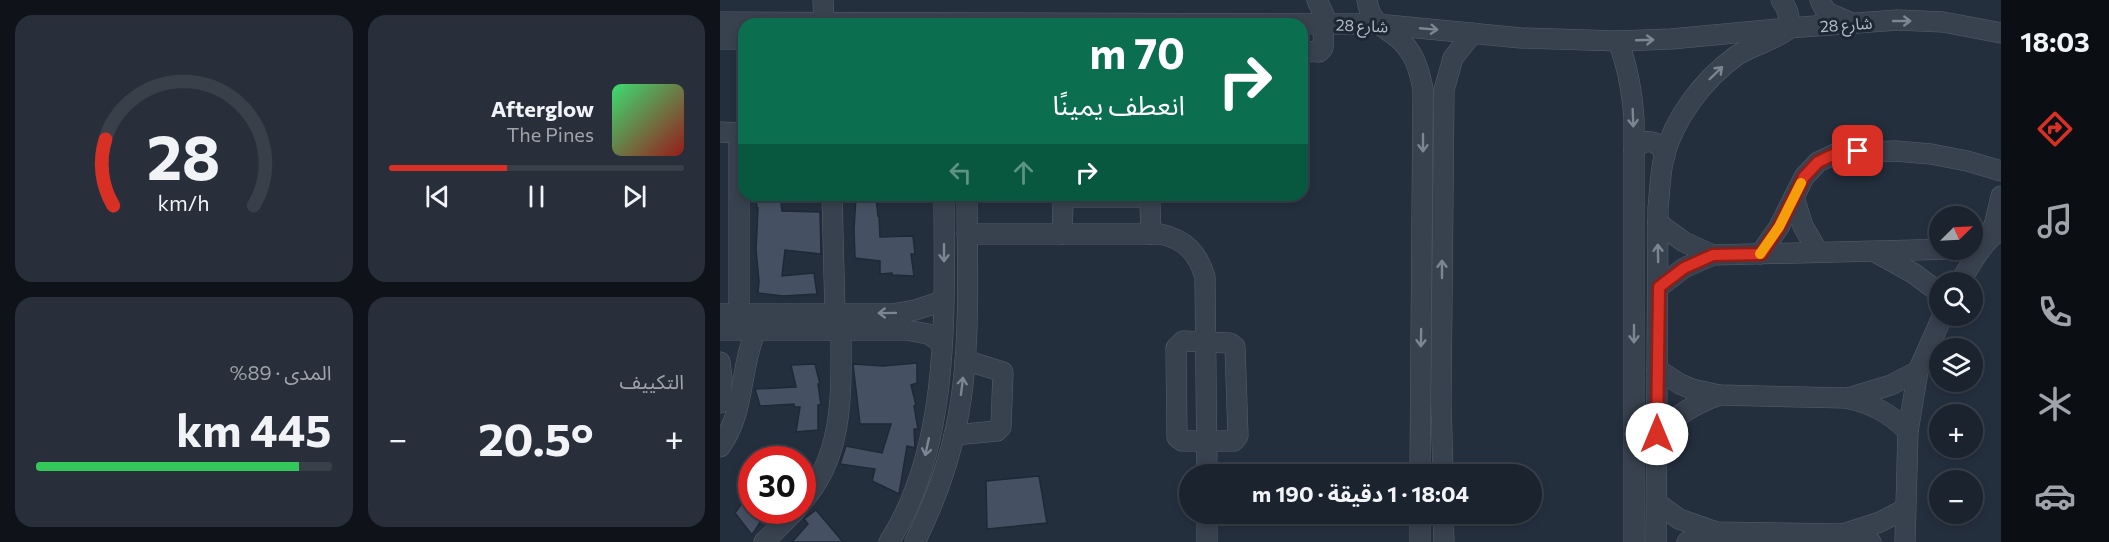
<!DOCTYPE html>
<html lang="ar">
<meta charset="utf-8">
<style>
:root{--surface:#1b232e;--page:#282f3a;--text:#f1f3f6;--muted:#a0a4aa;--line:#39404a;--accent:#d93025}
body{margin:0;font-family:Commissioner,"Noto Sans Arabic",sans-serif;background:var(--page);color:var(--text);direction:rtl;height:100vh;display:flex;flex-direction:column;font-size:22px;white-space:nowrap}
*{box-sizing:border-box;margin:0}
p{font-size:20px;color:var(--muted)}
.icon{flex:none;width:33px;height:33px;fill:none;stroke:currentColor;stroke-width:2;stroke-linecap:round;stroke-linejoin:round}
.map{position:relative;flex:1;overflow:hidden;direction:ltr}
.sheet{display:flex;flex-direction:column;gap:15px;padding:15px;background:#0f1319;width:720px}
.sheet>*{flex:none}
.banner{position:absolute;left:18px;top:18px;width:570px;height:183px;border-radius:18px;box-shadow:0 3px 9px #0003,0 0 0 2px var(--line);direction:rtl;background:#0b6e4f;color:#fff;overflow:hidden}
.needle{width:39px;rotate:66deg}
.controls{position:absolute;left:1209px;top:206px;display:grid;gap:12px}
.controls a{display:grid;place-items:center;width:54px;height:54px;border-radius:50%;background:var(--surface);box-shadow:0 3px 9px #0003,0 0 0 2px var(--line);font-size:30px}
.speed{position:absolute;left:18px;top:446px;display:flex;gap:12px;font-size:30px;font-weight:700;text-align:center}
.speed>*{display:grid;place-content:center;width:78px;height:78px;border-radius:50%;background:var(--surface);box-shadow:0 3px 9px #0003,0 0 0 2px var(--line);line-height:1}
.speed .limit{border:9px solid #d22;background:#fff;color:#111}
.pin{position:absolute;display:grid;place-items:center;width:51px;height:51px;color:#fff;margin:-26px;border-radius:12px;box-shadow:0 3px 9px #0006}
.me{position:absolute;width:66px;margin:-33px;rotate:0deg;stroke-linejoin:round;filter:drop-shadow(0 0 4px #0008)}
.turn{display:flex;align-items:center;gap:21px;height:126px;padding:0 24px;font-size:27px}
.turn .icon{width:78px;height:78px;stroke-width:2.5}
.turn b{display:block;font-size:42px;line-height:51px}
.lanes{display:flex;align-items:center;height:57px;padding:0 24px;background:#0003;justify-content:center;gap:30px;direction:ltr}
.lanes .off{opacity:.35}
.big{font-size:45px;font-weight:700;line-height:1.1}
.sheet .tile{flex:1;display:flex;flex-direction:column;justify-content:center;gap:9px;min-width:0;padding:0 21px;border-radius:18px;background:var(--page)}
.sheet .dial{align-items:center;gap:0}
.dial svg{height:156px;overflow:visible;fill:none;stroke:var(--line);stroke-width:7;stroke-linecap:round;text-anchor:middle}
.dial text{fill:var(--text);stroke:none}
.song{display:flex;align-items:center;gap:18px}
.cover{width:72px;height:72px;border-radius:9px;background:linear-gradient(135deg,hsl(140 70% 55%),hsl(0 70% 35%))}
.played{height:6px;border-radius:3px;background:linear-gradient(90deg,var(--accent) 40%,var(--line) 40%)}
.keys{display:flex;justify-content:space-around;direction:ltr}
.heat{display:flex;justify-content:space-between;align-items:center;font-size:33px;direction:ltr}
.charge{height:9px;border-radius:4px;background:linear-gradient(90deg,#34c759 89%,var(--line) 0)}
.sheet .tiles{flex:1;display:grid;gap:15px;grid-template-columns:repeat(2,1fr)}
.trip{position:absolute;left:459px;top:464px;width:363px;height:60px;border-radius:30px;background:var(--surface);box-shadow:0 3px 9px #0003,0 0 0 2px var(--line);font-weight:700;line-height:60px;text-align:center;direction:rtl}
main{display:flex;flex:1;min-height:0}
.dock{display:flex;flex-direction:column;width:108px;justify-content:space-around;align-items:center;background:#0b0e12;color:var(--muted)}
.dock .icon{width:42px;height:42px}
.dock .on{color:var(--accent)}
.dock b{font-size:27px;color:var(--text)}
.map>svg:first-child{display:block}
.building{fill:#455162;stroke:#1f2835;stroke-width:1.5}
.lines{fill:none;stroke-linecap:round;stroke-linejoin:round}
.minor-casing{stroke:#565f6c;stroke-width:21}
.minor{stroke:#38414e;stroke-width:20}
.oneway{stroke:#7c8592}
.route-casing{stroke:#8d1f18;stroke-width:15}
.route{stroke:#d93025;stroke-width:10}
.slow{stroke:#f59e0b;stroke-width:10}
.labels{text-anchor:middle;dominant-baseline:central;stroke-width:6;stroke-linejoin:round;paint-order:stroke}
.street-label{font-size:16px;fill:#b4bcc9;stroke:#1d2633}
</style>
<main>
<nav class="dock">
<b>18:03</b>
<svg class="icon on" aria-label="directions" viewBox="0 0 24 24"><path d="M12 3l9 9-9 9-9-9zM9 14v-3h6M13 9l2 2-2 2"/></svg>
<svg class="icon" aria-label="music" viewBox="0 0 24 24"><path d="M9 18V5l10-2v13"/><circle cx="6" cy="18" r="3"/><circle cx="16" cy="16" r="3"/></svg>
<svg class="icon" aria-label="phone" viewBox="0 0 24 24"><path d="M5 4h4l2 5-3 2q2 4 5 5l2-3 5 2v4C11 20 4 13 5 4z"/></svg>
<svg class="icon" aria-label="climate" viewBox="0 0 24 24"><path d="M12 3v18M4 7l16 10M4 17L20 7"/></svg>
<svg class="icon" aria-label="car" viewBox="0 0 24 24"><path d="M5 17H2v-5l4-1 3-4h7l3 4 3 1v5h-3M9 17h6M6 11h13"/><circle cx="7" cy="17" r="2"/><circle cx="17" cy="17" r="2"/></svg>
</nav>
<div class="map">
<svg width="1281" height="542" viewBox="0 0 1281 542">
<rect width="100%" height="100%" fill="#242f3e"/>
<g class="building">
<polygon points="36,195 60,195 62,211 100,212 101,254 65,250 62,276 94,273 97,294 63,296 38,293 39,281 36,250 38,208 37,208"/>
<polygon points="136,196 156,197 158,216 159,216 160,237 193,236 195,254 191,254 194,276 172,275 172,273 160,274 160,261 135,258 134,229"/>
<polygon points="197,363 197,383 191,385 196,405 194,406 198,429 194,429 195,448 187,446 179,494 152,481 155,469 120,464 126,446 162,453 171,424 140,424 133,364 163,366"/>
<polygon points="95,364 100,384 98,384 101,405 98,405 98,430 76,432 80,407 74,407 74,404 40,406 35,389 76,387 71,365"/>
<polygon points="319,476 327,523 267,529 266,481"/>
<polygon points="32,489 32,510 37,510 43,518 32,535 15,513"/>
<polygon points="96,510 123,542 72,542 88,524 84,519"/>
</g>
<g class="lines">
<g class="minor-casing">
<g id="minor">
<path d="M647,0C651,31 674,27 688,49C697,61 700,75 703,89L700,474"/>
<polyline points="1100,0 1106,12 1129,22"/>
<polyline points="0,22 657,24 801,38 898,41 951,39 1068,28 1178,20 1223,22 1281,33"/>
<polyline points="100,24 104,22 103,0"/>
<polyline points="0,39 24,39"/>
<path d="M898,41C908,67 912,91 914,119V542"/>
<polyline points="582,51 599,52 603,48 604,15 597,0"/>
<polyline points="0,132 19,133 19,314"/>
<path d="M914,149C925,137 940,140 945,156"/>
<polyline points="112,195 115,313"/>
<polyline points="1074,197 1083,226 1098,252"/>
<polyline points="938,223 964,242 993,255"/>
<path d="M247,234H440C465,239 478,253 485,277L487,474"/>
<polyline points="342,234 343,203 349,197 424,197 430,204 431,234"/>
<polyline points="1269,238 1275,222 1281,196"/>
<polyline points="1155,252 1193,273 1220,293"/>
<polyline points="1040,254 1059,227 1084,177 1098,162 1117,153 1175,151 1211,154 1247,161 1281,171"/>
<path d="M1240,282C1252,262 1262,243 1281,229"/>
<polyline points="939,287 964,268 993,255 1234,249"/>
<polyline points="0,314 172,314 195,310 223,301"/>
<polyline points="0,330 186,330 208,334 222,343"/>
<polygon points="463,341 510,343 515,347 518,436 514,441 462,441 457,437 456,348"/>
<polyline points="0,362 2,379 0,403"/>
<path d="M937,369L960,384L972,389L999,395L1126,398C1151,403 1169,413 1188,431"/>
<polyline points="1128,398 1171,385 1198,371"/>
<path d="M937,434C955,416 974,404 999,395"/>
<polyline points="234,435 277,431 281,427 283,372 245,360"/>
<path d="M0,447C26,411 19,370 36,330"/>
<polyline points="723,474 721,401 724,90 733,58 753,33"/>
<path d="M82,502C125,455 121,390 121,331"/>
<polyline points="937,503 959,519 996,532 1121,534 1151,542"/>
<polyline points="487,513 487,542"/>
<polyline points="723,513 724,542"/>
<polyline points="1123,534 1160,522 1185,509"/>
<polyline points="44,542 76,510"/>
<path d="M169,542C232,444 224,307 224,195"/>
<path d="M195,542C220,492 237,439 243,384C250,322 247,258 247,195"/>
<polyline points="700,542 700,513"/>
<path d="M936,542L938,208C940,191 940,173 944,157C954,118 984,79 1016,56C1032,46 1052,41 1066,31C1072,20 1068,9 1061,0"/>
<polyline points="967,542 996,532"/>
<polyline points="1185,542 1188,431 1198,371 1223,315"/>
</g>
</g>
<use href="#minor" class="minor"/>
</g>
<defs><path id="oneway-shaft" d="M-6 0H5M1.5-3L5.5 0L1.5 3" fill="none" stroke-width="1.6" stroke-linecap="round" stroke-linejoin="round" transform="scale(1.5)"/></defs>
<g class="oneway">
<use href="#oneway-shaft" transform="translate(1182 21)"/>
<use href="#oneway-shaft" transform="translate(709 29) rotate(5)"/>
<use href="#oneway-shaft" transform="translate(925 40) rotate(-2)"/>
<use href="#oneway-shaft" transform="translate(996 73) rotate(-44)"/>
<use href="#oneway-shaft" transform="translate(913 118) rotate(88)"/>
<use href="#oneway-shaft" transform="translate(703 143) rotate(90)"/>
<use href="#oneway-shaft" transform="translate(224 253) rotate(90)"/>
<use href="#oneway-shaft" transform="translate(938 253) rotate(-91)"/>
<use href="#oneway-shaft" transform="translate(722 269) rotate(-90)"/>
<use href="#oneway-shaft" transform="translate(167 313) rotate(179)"/>
<use href="#oneway-shaft" transform="translate(914 334) rotate(90)"/>
<use href="#oneway-shaft" transform="translate(701 338) rotate(91)"/>
<use href="#oneway-shaft" transform="translate(242 386) rotate(-83)"/>
<use href="#oneway-shaft" transform="translate(207 447) rotate(102)"/>
</g>
<g class="lines">
<g class="route-casing">
<polyline id="route" points="937,434 939,287 964,268 993,255 1041,254 1059,227 1084,177 1098,162 1117,153 1138,151"/>
</g>
<use href="#route" class="route"/>
<polyline class="slow" points="1040,254 1059,227 1081,183"/>
</g>
<g class="labels">
<g class="street-label">
<text transform="translate(1126 24) rotate(-4)">شارع 28</text>
<text transform="translate(642 25) rotate(2)">شارع 28</text>
</g>
</g>
</svg>
<div class="controls">
<a><svg class="needle" viewBox="-14 -14 28 28"><path d="M0-13l5 13h-10z" fill="#e53935"/><path d="M0 13l5-13h-10z" fill="#a0a4aa"/></svg></a>
<a><svg class="icon" aria-label="search" viewBox="0 0 24 24"><circle cx="10" cy="10" r="6"/><path d="M15 15l6 6"/></svg></a>
<a><svg class="icon" aria-label="layers" viewBox="0 0 24 24"><path d="M12 4l9 5-9 5-9-5zM3 14l9 5 9-5"/></svg></a>
<a>+</a>
<a>−</a>
</div>
<div class="speed"><div class="limit">30</div></div>
<div class="pin" style="left:1138px;top:151px;background:#d93025"><svg class="icon" aria-label="arrive" viewBox="0 0 24 24"><path d="M6 21V4h12l-3 4 3 4H6"/></svg></div>
<svg class="me" style="left:937px;top:434px" viewBox="-20 -20 40 40"><circle r="19" fill="#fff"/><path d="M0-13L10 11 0 6-10 11z" fill="#d93025"/></svg>
<div class="trip">18:04 · 1 دقيقة · 190 m</div>
<div class="banner">
<div class="turn"><svg class="icon" aria-label="right" viewBox="0 0 24 24"><path d="M7 20v-9h11M14 6l5 5-5 5"/></svg><div><b>70 m</b>انعطف يمينًا</div></div>
<div class="lanes"><svg class="icon off" aria-label="left" viewBox="0 0 24 24"><path d="M17 20v-9H6M10 6l-5 5 5 5"/></svg><svg class="icon off" aria-label="ahead" viewBox="0 0 24 24"><path d="M12 20V5M6 11l6-6 6 6"/></svg><svg class="icon" aria-label="right" viewBox="0 0 24 24"><path d="M7 20v-9h11M14 6l5 5-5 5"/></svg></div>
</div>
</div>
<section class="sheet">
<div class="tiles">
<div class="tile">
<div class="song"><i class="cover"></i><div><b>Afterglow</b><p>The Pines</p></div></div>
<div class="played"></div>
<div class="keys"><svg class="icon" aria-label="previous" viewBox="0 0 24 24"><path d="M18 5L8 12l10 7zM5 5v14"/></svg><svg class="icon" aria-label="pause" viewBox="0 0 24 24"><path d="M8 5v14M16 5v14"/></svg><svg class="icon" aria-label="next" viewBox="0 0 24 24"><path d="M6 5l10 7-10 7zM19 5v14"/></svg></div>
</div>
<div class="tile dial"><svg viewBox="0 0 100 80">
<path d="M14 69A42 42 0 1 1 86 69"/>
<path d="M14 69A42 42 0 0 1 10 35" stroke="#d93025"/>
<text x="50" y="56" font-size="32" font-weight="700">28</text>
<text x="50" y="72" font-size="11">km/h</text>
</svg></div>
<div class="tile"><p>التكييف</p>
<div class="heat"><a>−</a><b class="big">20.5°</b><a>+</a></div>
</div>
<div class="tile"><p>المدى · 89%</p><b class="big">445 km</b><div class="charge"></div></div>
</div>
</section>
</main>
